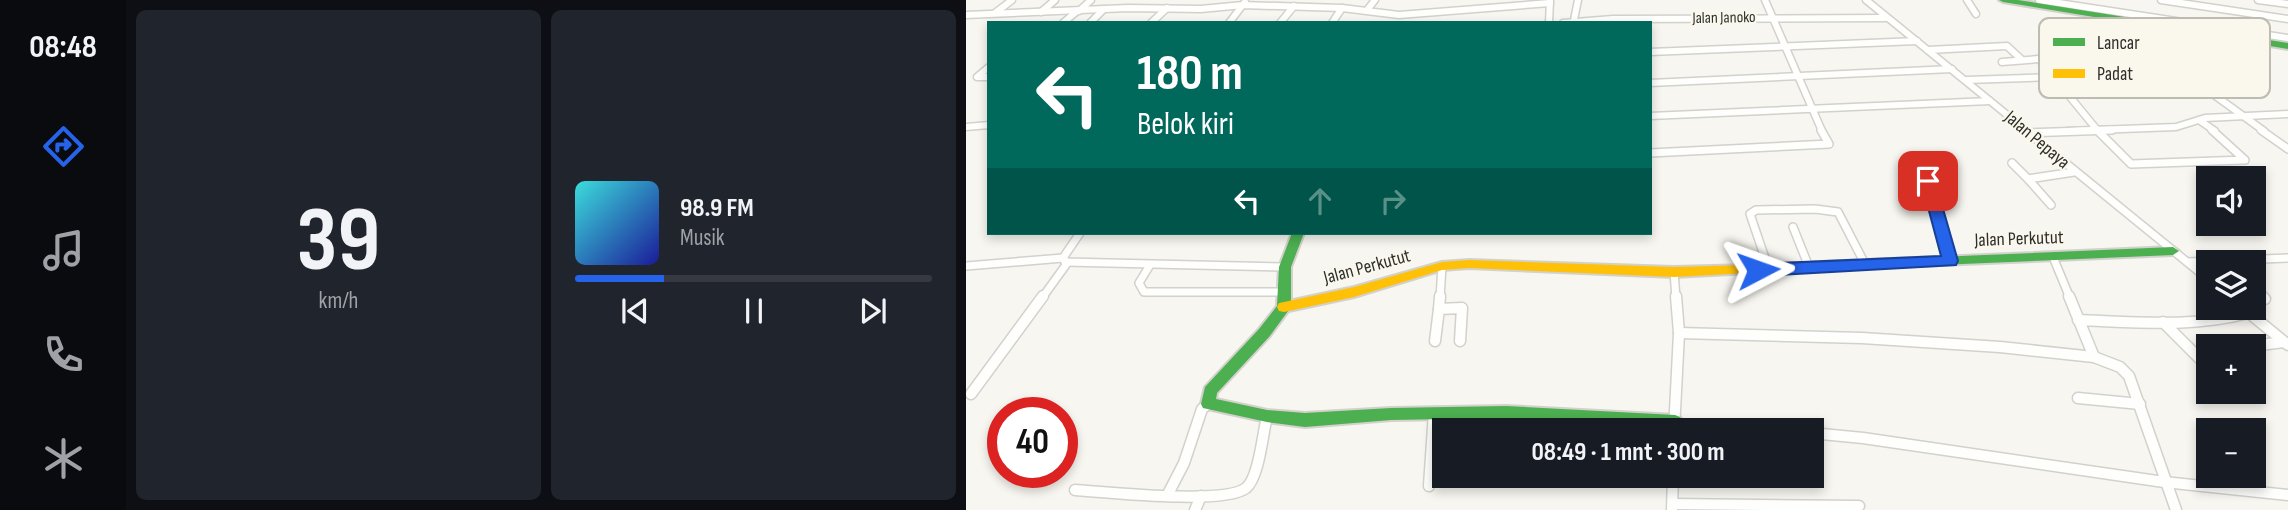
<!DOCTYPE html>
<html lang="id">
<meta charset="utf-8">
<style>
:root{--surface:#171b24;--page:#20242c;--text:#f1f3f6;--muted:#9ea1a6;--line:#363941;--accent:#2563eb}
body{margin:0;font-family:"Sofia Sans Condensed",sans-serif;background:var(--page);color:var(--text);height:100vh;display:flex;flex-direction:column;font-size:26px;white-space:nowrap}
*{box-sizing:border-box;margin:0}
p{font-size:23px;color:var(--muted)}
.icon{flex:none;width:38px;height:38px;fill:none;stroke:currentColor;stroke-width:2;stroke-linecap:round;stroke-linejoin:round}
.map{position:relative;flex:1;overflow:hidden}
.details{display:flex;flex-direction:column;gap:10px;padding:10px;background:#0d0f14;width:840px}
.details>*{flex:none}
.hud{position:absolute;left:21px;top:21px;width:665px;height:214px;border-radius:0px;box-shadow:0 4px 10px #0003;background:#00695c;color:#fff;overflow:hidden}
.tools{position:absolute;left:1230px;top:166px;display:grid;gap:14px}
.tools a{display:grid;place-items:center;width:70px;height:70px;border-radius:0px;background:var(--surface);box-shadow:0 4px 10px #0003;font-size:35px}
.speed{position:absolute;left:21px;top:397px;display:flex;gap:14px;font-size:35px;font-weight:700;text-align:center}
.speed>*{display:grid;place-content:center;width:91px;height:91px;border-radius:50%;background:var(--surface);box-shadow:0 4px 10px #0003;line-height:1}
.speed .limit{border:10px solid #d22;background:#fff;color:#111}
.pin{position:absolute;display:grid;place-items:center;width:60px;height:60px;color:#fff;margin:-30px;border-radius:14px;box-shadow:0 4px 10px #0006}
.me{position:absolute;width:77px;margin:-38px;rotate:86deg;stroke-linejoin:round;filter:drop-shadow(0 0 5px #0008)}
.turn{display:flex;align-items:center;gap:24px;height:147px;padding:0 35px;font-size:32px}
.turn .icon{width:91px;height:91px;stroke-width:2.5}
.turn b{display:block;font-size:49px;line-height:60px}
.lanes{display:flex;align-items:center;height:66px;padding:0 35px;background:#0003;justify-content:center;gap:35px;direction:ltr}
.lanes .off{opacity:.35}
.details .tile{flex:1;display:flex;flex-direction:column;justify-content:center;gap:10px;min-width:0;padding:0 24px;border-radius:10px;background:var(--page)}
.details .dial{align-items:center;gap:0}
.dial b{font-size:91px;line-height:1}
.song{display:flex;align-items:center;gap:21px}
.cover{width:84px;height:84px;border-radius:10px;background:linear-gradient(135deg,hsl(180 70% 55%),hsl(240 70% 35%))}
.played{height:7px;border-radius:4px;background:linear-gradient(90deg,var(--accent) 25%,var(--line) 25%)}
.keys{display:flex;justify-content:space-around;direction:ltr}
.details .tiles{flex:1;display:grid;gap:10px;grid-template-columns:repeat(2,1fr)}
.trip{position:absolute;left:466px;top:418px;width:392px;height:70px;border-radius:0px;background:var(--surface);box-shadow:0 4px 10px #0003;font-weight:700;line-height:70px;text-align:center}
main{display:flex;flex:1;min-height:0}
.dock{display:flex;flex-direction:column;width:126px;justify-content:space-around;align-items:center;background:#090b0e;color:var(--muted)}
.dock .icon{width:49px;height:49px}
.dock .current{color:var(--accent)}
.dock b{font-size:32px;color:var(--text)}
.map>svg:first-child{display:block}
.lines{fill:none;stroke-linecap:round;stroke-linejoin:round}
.street-far2-casing{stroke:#d2d1cc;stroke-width:9}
.street-far1-casing{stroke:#d2d1cc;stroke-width:10}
.street-casing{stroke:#d2d1cc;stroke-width:13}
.fast-casing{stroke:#d2d1cc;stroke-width:4}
.slow-casing{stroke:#d2d1cc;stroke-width:4}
.street-far2{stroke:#fefefd;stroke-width:6}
.street-far1{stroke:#fefefd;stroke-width:7}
.street{stroke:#fefefd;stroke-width:10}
.fast{fill:#4caf50;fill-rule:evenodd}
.slow{fill:#ffc107;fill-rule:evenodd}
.route{fill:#2563eb;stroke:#184099;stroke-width:2}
.labels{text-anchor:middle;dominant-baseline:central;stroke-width:5;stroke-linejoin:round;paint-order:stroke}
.far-street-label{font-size:16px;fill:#2f2e2a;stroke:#faf7ed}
.street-label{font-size:19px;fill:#2f2e2a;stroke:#faf7ed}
.key{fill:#faf7ed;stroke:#bdbbb2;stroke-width:2}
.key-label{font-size:19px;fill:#2f2e2a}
</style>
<main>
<nav class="dock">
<b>08:48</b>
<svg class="icon current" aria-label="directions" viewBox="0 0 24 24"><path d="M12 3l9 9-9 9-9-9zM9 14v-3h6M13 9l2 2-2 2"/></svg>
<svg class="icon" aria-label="music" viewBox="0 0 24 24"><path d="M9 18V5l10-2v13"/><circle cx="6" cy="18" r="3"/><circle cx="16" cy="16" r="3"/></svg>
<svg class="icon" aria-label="phone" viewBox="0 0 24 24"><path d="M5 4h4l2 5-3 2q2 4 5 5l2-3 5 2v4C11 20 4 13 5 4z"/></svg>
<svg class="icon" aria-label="climate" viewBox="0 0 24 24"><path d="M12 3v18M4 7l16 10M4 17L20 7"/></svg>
</nav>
<section class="details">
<div class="tiles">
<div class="tile dial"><b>39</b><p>km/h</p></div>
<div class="tile">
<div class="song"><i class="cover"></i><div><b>98.9 FM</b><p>Musik</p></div></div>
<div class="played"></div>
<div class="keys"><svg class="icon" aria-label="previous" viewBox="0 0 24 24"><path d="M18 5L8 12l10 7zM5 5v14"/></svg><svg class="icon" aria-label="pause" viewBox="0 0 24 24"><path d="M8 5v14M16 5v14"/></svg><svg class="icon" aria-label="next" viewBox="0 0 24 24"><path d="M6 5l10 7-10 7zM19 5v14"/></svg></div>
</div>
</div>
</section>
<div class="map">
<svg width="1322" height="510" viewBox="0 0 1322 510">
<rect width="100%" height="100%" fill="#f7f6f0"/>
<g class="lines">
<g class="street-far2-casing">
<g id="street-far2">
<polyline points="799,0 856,131"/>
<polyline points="900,0 1061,131"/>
<polyline points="1001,0 1010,14"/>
<polyline points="1073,0 1322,38"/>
<polyline points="1195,0 1322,19"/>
<polyline points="1292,0 1322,4"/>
<polyline points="401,10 409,0"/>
<polyline points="113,11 125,0"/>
<polyline points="75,12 89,0"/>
<polyline points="29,13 46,0"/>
<polyline points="0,15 162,8 235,9 277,5 376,8 433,15 584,3"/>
<polyline points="608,20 612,0"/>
<polyline points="1163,20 1193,55 1298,131"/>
<polyline points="97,23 110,12"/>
<polyline points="124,23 138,9"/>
<polyline points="185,23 201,8"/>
<polyline points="263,23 279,2"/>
<polyline points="314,23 328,6"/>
<polyline points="366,23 376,8"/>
<polyline points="583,23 584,0"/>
<polyline points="597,23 647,19 919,18"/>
<polyline points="1158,40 1179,40"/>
<polyline points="962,50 1041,46 1056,60"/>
<polyline points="684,52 951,41"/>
<polyline points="1036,62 1073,59"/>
<polyline points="23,67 11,77 23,77"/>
<polyline points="1219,74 1282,72"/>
<polyline points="1001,80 1087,77"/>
<polyline points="684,83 986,69"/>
<polyline points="684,116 1024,101"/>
<polyline points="1233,120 1249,131"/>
<polyline points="0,127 23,125"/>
<polyline points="1102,131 1210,127 1239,118 1322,114"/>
<polyline points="1132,131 1073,59 1193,55"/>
</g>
</g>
<g class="street-far1-casing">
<g id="street-far1">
<polyline points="1059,130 1242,279"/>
<polyline points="1131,130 1165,164 1279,160 1246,130"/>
<polyline points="1295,130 1322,149"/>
<polyline points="1061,133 1146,130"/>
<polyline points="684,153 863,144 855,130"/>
<polyline points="1046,163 1062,179"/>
<polyline points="962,181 984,261"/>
<polyline points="1085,205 1062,179 1108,172"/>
<polyline points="827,227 843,267"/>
<polyline points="114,233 97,258 99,262 319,267"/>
<polyline points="1087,257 1104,298"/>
<polyline points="1222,262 1322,258"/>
<polyline points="184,265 173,283 178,292 318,292"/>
<polyline points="0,266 97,258"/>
<polyline points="803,270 784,214 790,210 849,209 872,212 899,264"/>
<polyline points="708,272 710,298"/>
<polyline points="1288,289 1298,298"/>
<polyline points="76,298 102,262"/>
<polyline points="474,298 476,266"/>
</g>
</g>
<g class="street-casing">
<g id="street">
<polyline points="1103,296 1128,357"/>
<polyline points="1296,296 1299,299"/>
<polyline points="1277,308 1322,345"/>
<polyline points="473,309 474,296"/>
<path d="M1112,320C1169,322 1226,328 1282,313"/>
<polyline points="1197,322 1233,358 1242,362"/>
<polyline points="713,333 896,338 1034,347 1128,357 1154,367 1163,376 1210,510"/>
<polyline points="469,341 473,309 496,308 494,341"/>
<polyline points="1286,346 1318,342"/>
<polyline points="5,394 77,296"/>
<polyline points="1112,398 1174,404"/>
<polyline points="708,429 769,430"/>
<polyline points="708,430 713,333 710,296"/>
<polyline points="845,433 897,438 1198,482 1322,495"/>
<polyline points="463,486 468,413"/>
<path d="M109,490C140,492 259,505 280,488C293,478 297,432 301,416"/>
<polyline points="202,494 218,463 236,409 242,404"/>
<polyline points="707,504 893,506"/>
<polyline points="229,510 235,496"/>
<polyline points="706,510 707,476"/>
</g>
</g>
<g class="fast-casing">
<g id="fast">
<polygon points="1033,0 1052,0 1322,43 1322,49 1037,2"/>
<polygon points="326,233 338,233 325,267 325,307 303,337 251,393 250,399 301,410 339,413 425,408 540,406 709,415 714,417 717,422 714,427 709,429 540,418 425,420 339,427 301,422 237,408 235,404 239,387 293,329 311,306 313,267"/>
<polygon points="1207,247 1213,251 1207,255 783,273 777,269 783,265"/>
</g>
</g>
<g class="slow-casing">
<polygon id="slow" points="503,260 708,267 783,265 789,269 783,273 708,277 503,268 476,270 388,297 318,312 313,311 311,307 313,303 318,302 388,287 476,262"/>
</g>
<use href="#street-far2" class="street-far2"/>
<use href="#street-far1" class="street-far1"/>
<use href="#street" class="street"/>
<use href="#fast" class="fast"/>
<use href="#slow" class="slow"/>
</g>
<polygon class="route" points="962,177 969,181 992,261 990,265 792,276 784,270 792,264 975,256 955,181"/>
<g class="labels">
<g class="far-street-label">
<text transform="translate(758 18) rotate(-1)">Jalan Janoko</text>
</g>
<g class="street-label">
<text transform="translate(1071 140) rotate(40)">Jalan Pepaya</text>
<text transform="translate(1053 239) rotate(-2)">Jalan Perkutut</text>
<text transform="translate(401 267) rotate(-15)">Jalan Perkutut</text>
</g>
</g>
<rect x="1073" y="18" width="231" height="80" rx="10" class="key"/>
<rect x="1087" y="38" width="32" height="8" fill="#4caf50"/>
<rect x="1087" y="69" width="32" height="9" fill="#ffc107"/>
<g class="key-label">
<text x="1131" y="49">Lancar</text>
<text x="1131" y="80">Padat</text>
</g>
</svg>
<div class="tools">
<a><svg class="icon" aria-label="sound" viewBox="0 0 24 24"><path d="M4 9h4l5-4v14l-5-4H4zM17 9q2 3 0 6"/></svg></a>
<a><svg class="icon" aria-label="layers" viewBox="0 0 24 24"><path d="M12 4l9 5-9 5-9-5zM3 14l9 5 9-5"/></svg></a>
<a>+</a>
<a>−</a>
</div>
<div class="speed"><div class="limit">40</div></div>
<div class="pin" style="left:962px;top:181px;background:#d93025"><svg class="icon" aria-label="arrive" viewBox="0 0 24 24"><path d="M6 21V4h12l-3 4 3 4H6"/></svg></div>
<svg class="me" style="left:792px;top:270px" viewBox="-20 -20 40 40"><path d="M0-17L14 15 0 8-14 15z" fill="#2563eb" stroke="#fff" stroke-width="4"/></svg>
<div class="trip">08:49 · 1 mnt · 300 m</div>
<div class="hud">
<div class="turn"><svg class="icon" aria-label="left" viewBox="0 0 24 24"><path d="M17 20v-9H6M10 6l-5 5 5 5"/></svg><div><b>180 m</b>Belok kiri</div></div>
<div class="lanes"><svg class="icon" aria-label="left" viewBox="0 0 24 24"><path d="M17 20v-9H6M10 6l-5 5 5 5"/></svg><svg class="icon off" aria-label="ahead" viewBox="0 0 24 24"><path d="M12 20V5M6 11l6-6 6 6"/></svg><svg class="icon off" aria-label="right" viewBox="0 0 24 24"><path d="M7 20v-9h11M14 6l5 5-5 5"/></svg></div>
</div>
</div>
</main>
